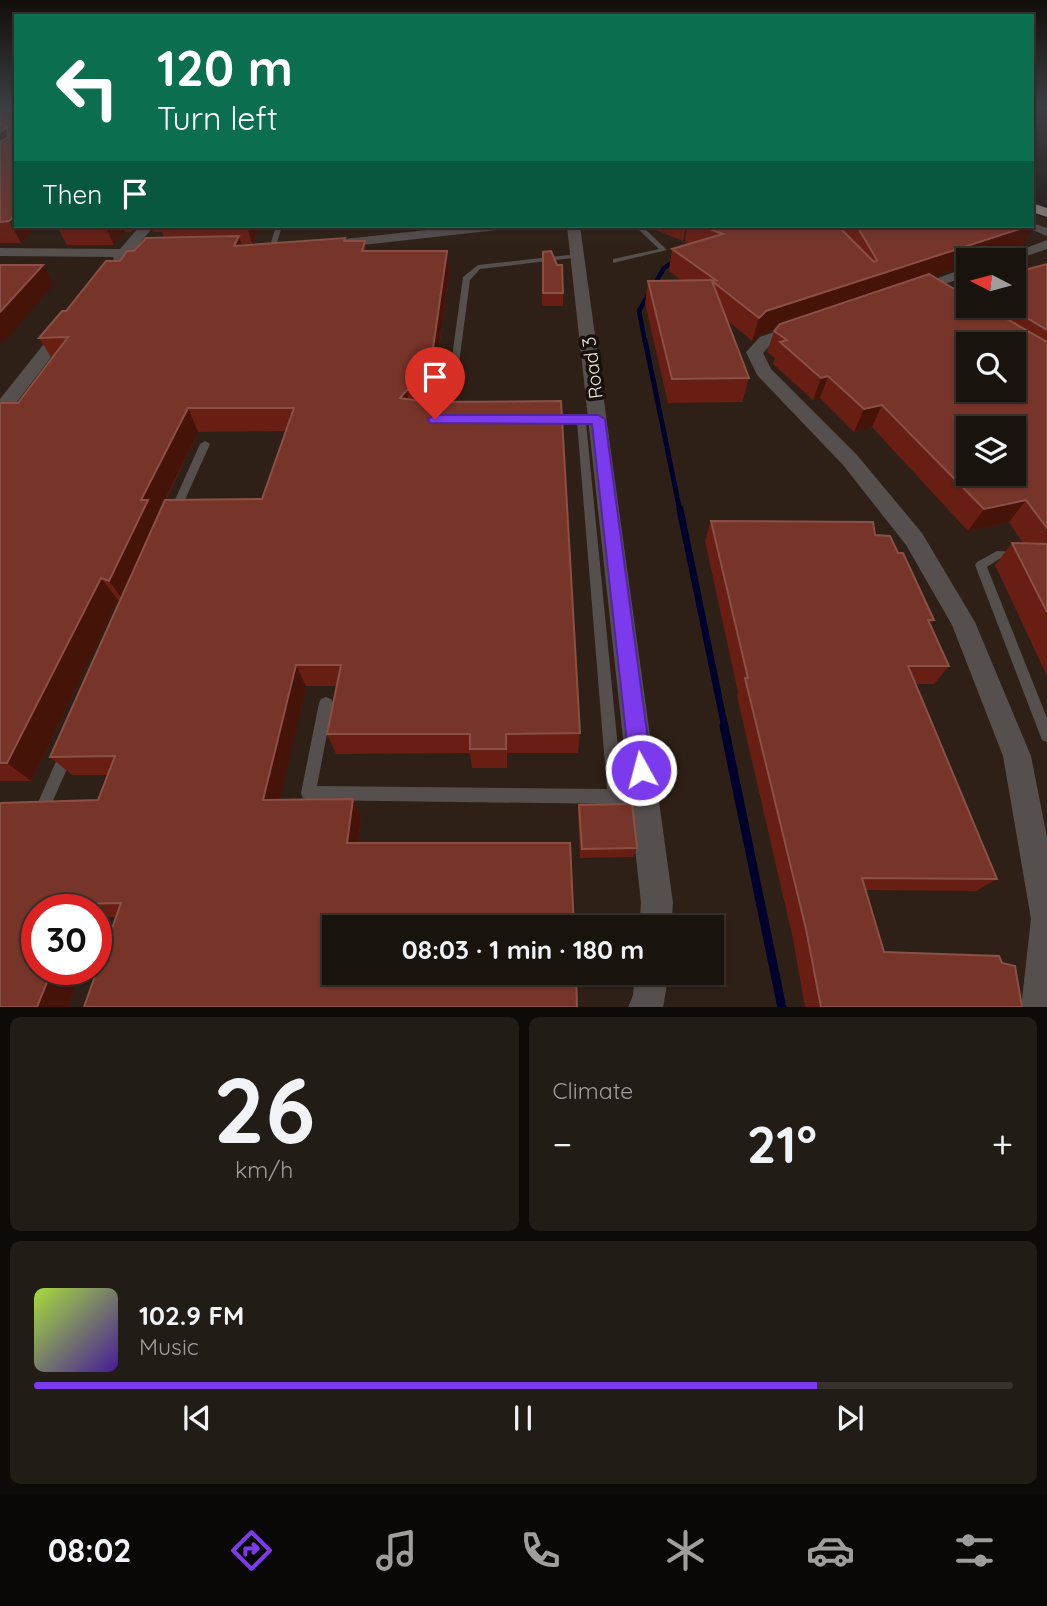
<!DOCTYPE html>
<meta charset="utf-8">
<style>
:root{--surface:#19130e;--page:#221c17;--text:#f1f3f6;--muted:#9f9e9e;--line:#37322e;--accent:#7c3aed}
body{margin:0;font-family:Quicksand,sans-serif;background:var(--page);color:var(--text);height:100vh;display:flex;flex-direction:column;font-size:26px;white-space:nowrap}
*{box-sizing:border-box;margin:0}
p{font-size:23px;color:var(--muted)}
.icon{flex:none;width:38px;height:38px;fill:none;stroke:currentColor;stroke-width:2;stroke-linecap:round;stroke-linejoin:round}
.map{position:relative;height:1007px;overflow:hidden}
.side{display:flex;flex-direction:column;gap:10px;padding:10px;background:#0e0a08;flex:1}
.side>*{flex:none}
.banner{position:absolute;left:14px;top:14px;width:1020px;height:214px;border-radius:0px;box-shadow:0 2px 5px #0004,0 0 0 2px var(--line);background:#0b6e4f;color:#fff;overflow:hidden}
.needle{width:46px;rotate:276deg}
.tools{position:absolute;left:956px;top:248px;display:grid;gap:14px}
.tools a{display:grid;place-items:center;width:70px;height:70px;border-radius:0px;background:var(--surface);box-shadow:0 2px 5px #0004,0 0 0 2px var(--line);font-size:35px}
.speed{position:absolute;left:21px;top:894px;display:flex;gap:14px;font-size:35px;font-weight:700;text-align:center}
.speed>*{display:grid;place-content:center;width:91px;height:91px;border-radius:50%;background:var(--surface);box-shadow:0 2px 5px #0004,0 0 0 2px var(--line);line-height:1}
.speed .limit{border:10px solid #d22;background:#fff;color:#111}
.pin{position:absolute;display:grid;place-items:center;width:60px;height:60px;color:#fff;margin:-72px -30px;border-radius:50% 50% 50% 0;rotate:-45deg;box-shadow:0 0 7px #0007}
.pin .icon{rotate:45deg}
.me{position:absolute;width:77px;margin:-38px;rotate:353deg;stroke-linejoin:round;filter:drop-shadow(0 0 5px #0008)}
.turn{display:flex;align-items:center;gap:24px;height:147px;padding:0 28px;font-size:32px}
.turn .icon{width:91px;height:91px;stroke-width:2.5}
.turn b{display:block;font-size:49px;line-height:60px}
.then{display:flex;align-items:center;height:66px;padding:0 28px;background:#0003;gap:14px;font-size:26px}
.big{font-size:52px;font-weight:700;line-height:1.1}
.side .tile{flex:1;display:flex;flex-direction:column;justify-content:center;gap:10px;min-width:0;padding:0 24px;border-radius:10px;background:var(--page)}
.side .dial{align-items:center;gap:0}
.dial b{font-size:91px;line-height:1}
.song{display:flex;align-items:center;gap:21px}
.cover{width:84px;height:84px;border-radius:10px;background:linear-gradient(135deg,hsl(80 70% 55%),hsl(260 70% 35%))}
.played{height:7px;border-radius:4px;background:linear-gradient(90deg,var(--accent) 80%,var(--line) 80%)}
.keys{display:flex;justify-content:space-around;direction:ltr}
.heat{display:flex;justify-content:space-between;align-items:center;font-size:38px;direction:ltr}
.side .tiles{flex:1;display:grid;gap:10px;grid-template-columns:1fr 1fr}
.tile:last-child{grid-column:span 2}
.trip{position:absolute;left:322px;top:915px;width:402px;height:70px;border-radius:0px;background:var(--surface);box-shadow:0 2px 5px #0004,0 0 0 2px var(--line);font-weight:700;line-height:70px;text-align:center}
.tab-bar{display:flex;height:112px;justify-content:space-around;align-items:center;background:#0a0806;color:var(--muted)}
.tab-bar .icon{width:49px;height:49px}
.tab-bar .selected{color:var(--accent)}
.tab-bar b{font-size:32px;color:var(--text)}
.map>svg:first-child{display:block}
.built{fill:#2e2016;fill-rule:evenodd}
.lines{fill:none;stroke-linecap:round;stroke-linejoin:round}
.stream-far3{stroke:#00002c;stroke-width:4.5}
.stream-far2{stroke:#00002c;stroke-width:5}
.stream-far1{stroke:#00002c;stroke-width:7}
.stream{stroke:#00002c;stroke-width:9}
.lane{fill:#554f4d;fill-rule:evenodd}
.street{fill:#554f4d;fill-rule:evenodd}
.primary{fill:#908380;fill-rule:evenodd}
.wall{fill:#691e13;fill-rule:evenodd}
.shaded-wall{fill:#461309}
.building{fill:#773429;stroke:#8a5046;stroke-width:2;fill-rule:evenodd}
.route{fill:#7c3aed;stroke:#51269a;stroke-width:2}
.labels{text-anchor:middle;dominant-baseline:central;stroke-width:7;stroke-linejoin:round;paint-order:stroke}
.street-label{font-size:19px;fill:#ede6e2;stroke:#18100a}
</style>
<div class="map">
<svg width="1047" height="1008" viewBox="0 0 1047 1008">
<rect width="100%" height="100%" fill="#211912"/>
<path class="built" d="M0,108L16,226H1032L1033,214L1047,220V1007L0,1008ZM968,261H1013V306H968ZM968,345H1013V390H968ZM968,429H1013V474H968ZM37,910H96V970H37ZM334,928H712V973H334Z"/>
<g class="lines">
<polyline class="stream-far3" points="645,342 639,311 664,268 674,261"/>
<polyline class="stream-far2" points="645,340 680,511"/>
<polyline class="stream-far1" points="680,509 725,728"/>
<polyline class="stream" points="724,726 782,1008"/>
<g class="lane">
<polygon points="276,226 282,226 275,249 272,251 269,249"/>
<polygon points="635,226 642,226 667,250 613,263 613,259 659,249"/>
<polygon points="578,254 580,255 580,257 480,269 470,280 456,386 455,388 449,388 448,386 463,277 478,265"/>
<polygon points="550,416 586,416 591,419 586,422 622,789 641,790 646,792 648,797 646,802 641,804 615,804 308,800 303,798 301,793 319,703 321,699 326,697 331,699 333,703 317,786 607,789 577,422 547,421 545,419 547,417"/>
<polygon points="205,441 210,444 179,513 174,517 170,516 169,513 200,444"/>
<polygon points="997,551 1020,552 1022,555 1020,558 999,559 987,567 1047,718 1047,742 1042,740 1040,735 975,565 977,562"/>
<polygon points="66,748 71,750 73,755 48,812 43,814 38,812 36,807 61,750"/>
</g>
<g class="street">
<polygon points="1032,223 1047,228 1047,236 1023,226 1032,226"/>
<polygon points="140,226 154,226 135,249 159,250 159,256 128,257 119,263 114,262 113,257 0,256 0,248 120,249"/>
<polygon points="463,226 504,226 497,230 336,248 329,244 336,240"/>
<polygon points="567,226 580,226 673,903 671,928 639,928 641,903"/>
<polygon points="1047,240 1047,249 1012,261 991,261"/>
<polygon points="968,267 968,276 913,295 905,290"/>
<polygon points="65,323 73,328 7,415 0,417 0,399 59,325"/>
<polygon points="796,324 804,329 802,332 772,343 763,353 771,369 857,455 922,533 975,622 1031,756 1047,837 1047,1008 1021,1008 1031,919 1003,756 952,625 906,545 843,465 757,375 746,352 760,337"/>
<polygon points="635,973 669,973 663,1008 628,1008 633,995"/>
</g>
<polygon class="primary" points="1032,203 1047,208 1047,217 1032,212"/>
</g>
<g class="wall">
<polygon points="0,108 16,226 138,226 132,232 125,232 114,245 67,245 59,230 33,230 21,243 0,243"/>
<path d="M150,226H260L252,244H242V246L345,238L346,241H365L366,251H447L449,272L432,402L561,401L580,733L578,753H507V768H472L470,753L336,754L327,734L337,686H306L280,800L353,799L361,816L358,843H570L574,928H334V973H576L577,1007H84L116,917H101L96,930V910H37V970H82L68,1007H0V803L98,800L108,775H72L50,757L120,601L118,600L31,781H0V403H18L52,359L39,338L62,311H66L106,261H120L127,251H134L146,238H164L162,232H153ZM286,431L262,499L166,500L198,432Z"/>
<polygon points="648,226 686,226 683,241 649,227"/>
<polygon points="687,226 1032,226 1023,245 932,276 966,296 968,291 968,306 1013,306 1047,264 1047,676 995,565 1012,543 1023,543 1009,522 968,531 872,427 854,432 820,398 813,400 773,364 775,358 767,352 775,329 759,335 752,341 727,320 749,378 742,402 668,403 645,303 648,281 681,280 669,271 672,249 690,244 685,242"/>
<polygon points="543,252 563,293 563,306 542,306"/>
<polygon points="711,521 875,535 898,553 934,620 930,624 949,666 934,684 915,684 997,879 976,891 865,890 884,952 1022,1007 805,1007 793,939 737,696 738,692 705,541"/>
<polygon points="579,805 637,848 633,857 580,858 578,814"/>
</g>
<g class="shaded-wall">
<polygon points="7,127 16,145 0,155 0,132"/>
<polygon points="16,215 16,226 31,226 33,230 21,243 9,221"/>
<polygon points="1032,224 1035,224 1023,245 977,261 968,261 968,264 759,335 752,341 759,318 766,311 1029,226 1032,226"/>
<polygon points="105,226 122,226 125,232 114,245"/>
<polygon points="129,226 138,226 132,232"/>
<polygon points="247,226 260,226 252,244"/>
<polygon points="239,236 246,257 234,246"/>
<polygon points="447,251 449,272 430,413 427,390"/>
<polygon points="43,265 54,284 6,340 0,343 0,312"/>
<polygon points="828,376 820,398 813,400 821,378"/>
<polygon points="407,390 410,414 400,398"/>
<polygon points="882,405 872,427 854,432 864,409"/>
<polygon points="188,408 198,432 157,517 125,603 109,581 141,500"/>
<polygon points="1026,500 1009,522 968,531 984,509"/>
<polygon points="101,578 118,600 31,781 7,763"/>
<polygon points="296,665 306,686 276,818 263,800"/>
<polygon points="353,799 361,816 356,859 347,843"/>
<polygon points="77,904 88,910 75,910"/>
<polygon points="96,915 101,917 96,930"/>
<polygon points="52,970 82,970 68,1007 37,1007"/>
</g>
<g class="building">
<polygon points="0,108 16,108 16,215 9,221 0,222 0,142 8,137 7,127 0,132"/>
<polygon points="702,226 838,226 874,262 877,260 857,226 1029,226 766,311 759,318 712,281 749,378 672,379 648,281 716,280 672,249 723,234"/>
<polygon points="239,236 234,246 345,238 344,241 365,241 362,251 447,251 427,390 407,390 400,398 426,402 561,401 580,733 506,734 506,749 470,749 470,734 327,734 341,665 296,665 263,800 353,799 347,843 570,843 574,928 334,928 334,973 576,973 577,1007 84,1007 121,903 77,904 75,910 37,910 37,970 52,970 37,1007 0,1007 0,803 98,800 115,756 50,757 165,500 262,499 294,408 188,408 141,500 148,500 109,581 101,578 7,763 0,763 0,403 18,403 68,337 39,338 62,311 66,311 106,261 120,261 127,251 134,251 146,238"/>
<polygon points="551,251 557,265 562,265 563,293 543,293 543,252"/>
<polygon points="1047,264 1047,330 1007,306 1013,306 1013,273"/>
<polygon points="0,265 43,265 0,312"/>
<path d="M929,274L968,297V306H984L1047,342V528L1026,500L984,509L882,405L864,409L828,376L821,378L780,342L787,340L774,331L780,324ZM968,345H1013V390H968ZM968,429H1013V474H968Z"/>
<polygon points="711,521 873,522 875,535 890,536 898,553 903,553 934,620 928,620 949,666 908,666 997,879 862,878 884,952 999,956 1002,963 1015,966 1022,1007 821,1007 806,929 745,678 748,678"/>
<polygon points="1012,543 1047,544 1047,612"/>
<polygon points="632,804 637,848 582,849 579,805"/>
</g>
<linearGradient id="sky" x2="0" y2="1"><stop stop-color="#120e0a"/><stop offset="0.43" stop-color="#3d3e44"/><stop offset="1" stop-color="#3d3e44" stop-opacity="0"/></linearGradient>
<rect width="1047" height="249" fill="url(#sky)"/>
<polygon class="route" points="435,415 598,415 605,419 652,770 648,778 641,781 633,778 630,770 592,424 430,423 428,419"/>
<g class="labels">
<g class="street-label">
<text transform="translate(592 368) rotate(-97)">Road 3</text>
</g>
</g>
</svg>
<div class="tools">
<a><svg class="needle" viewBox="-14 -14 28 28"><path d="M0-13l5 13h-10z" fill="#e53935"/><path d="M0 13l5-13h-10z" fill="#9f9e9e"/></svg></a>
<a><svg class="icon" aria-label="search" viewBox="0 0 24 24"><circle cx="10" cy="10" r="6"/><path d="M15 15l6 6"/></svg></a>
<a><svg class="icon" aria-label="layers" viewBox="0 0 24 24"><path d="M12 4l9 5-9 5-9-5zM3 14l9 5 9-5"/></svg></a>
</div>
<div class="speed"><div class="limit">30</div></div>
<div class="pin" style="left:435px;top:419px;background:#d93025"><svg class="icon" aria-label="arrive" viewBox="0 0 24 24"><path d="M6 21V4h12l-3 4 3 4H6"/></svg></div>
<svg class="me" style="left:641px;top:770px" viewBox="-20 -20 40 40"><circle r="17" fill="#7c3aed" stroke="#fff" stroke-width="3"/><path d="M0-11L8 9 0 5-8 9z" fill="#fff"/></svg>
<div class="trip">08:03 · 1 min · 180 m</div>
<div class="banner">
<div class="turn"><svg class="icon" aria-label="left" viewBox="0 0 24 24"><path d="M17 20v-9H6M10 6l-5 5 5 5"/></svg><div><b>120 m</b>Turn left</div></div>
<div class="then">Then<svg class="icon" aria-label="arrive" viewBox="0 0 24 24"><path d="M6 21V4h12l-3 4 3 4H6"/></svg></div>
</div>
</div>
<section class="side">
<div class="tiles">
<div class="tile dial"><b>26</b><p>km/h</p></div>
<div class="tile"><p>Climate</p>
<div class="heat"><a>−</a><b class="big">21°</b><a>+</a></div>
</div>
<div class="tile">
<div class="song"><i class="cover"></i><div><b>102.9 FM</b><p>Music</p></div></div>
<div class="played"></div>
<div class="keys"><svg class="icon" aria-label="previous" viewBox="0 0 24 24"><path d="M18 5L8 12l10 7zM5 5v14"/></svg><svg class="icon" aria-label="pause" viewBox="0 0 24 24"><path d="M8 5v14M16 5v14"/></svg><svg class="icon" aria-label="next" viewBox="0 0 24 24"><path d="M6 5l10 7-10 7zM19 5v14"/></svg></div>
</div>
</div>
</section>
<nav class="tab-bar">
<b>08:02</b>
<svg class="icon selected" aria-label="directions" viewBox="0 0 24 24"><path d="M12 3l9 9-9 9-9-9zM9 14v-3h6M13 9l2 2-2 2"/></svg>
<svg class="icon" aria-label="music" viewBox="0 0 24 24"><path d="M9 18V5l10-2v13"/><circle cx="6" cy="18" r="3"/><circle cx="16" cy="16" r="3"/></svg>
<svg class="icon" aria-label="phone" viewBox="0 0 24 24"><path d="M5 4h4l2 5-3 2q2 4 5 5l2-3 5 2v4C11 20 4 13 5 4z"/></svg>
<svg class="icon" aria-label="climate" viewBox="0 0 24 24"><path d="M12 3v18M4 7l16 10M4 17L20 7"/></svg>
<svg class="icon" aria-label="car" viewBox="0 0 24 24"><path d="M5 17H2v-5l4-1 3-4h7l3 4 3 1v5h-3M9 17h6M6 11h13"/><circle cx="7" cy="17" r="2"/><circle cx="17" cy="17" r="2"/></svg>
<svg class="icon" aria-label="filters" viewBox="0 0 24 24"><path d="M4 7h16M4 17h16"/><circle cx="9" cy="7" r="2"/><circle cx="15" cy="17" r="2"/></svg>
</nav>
